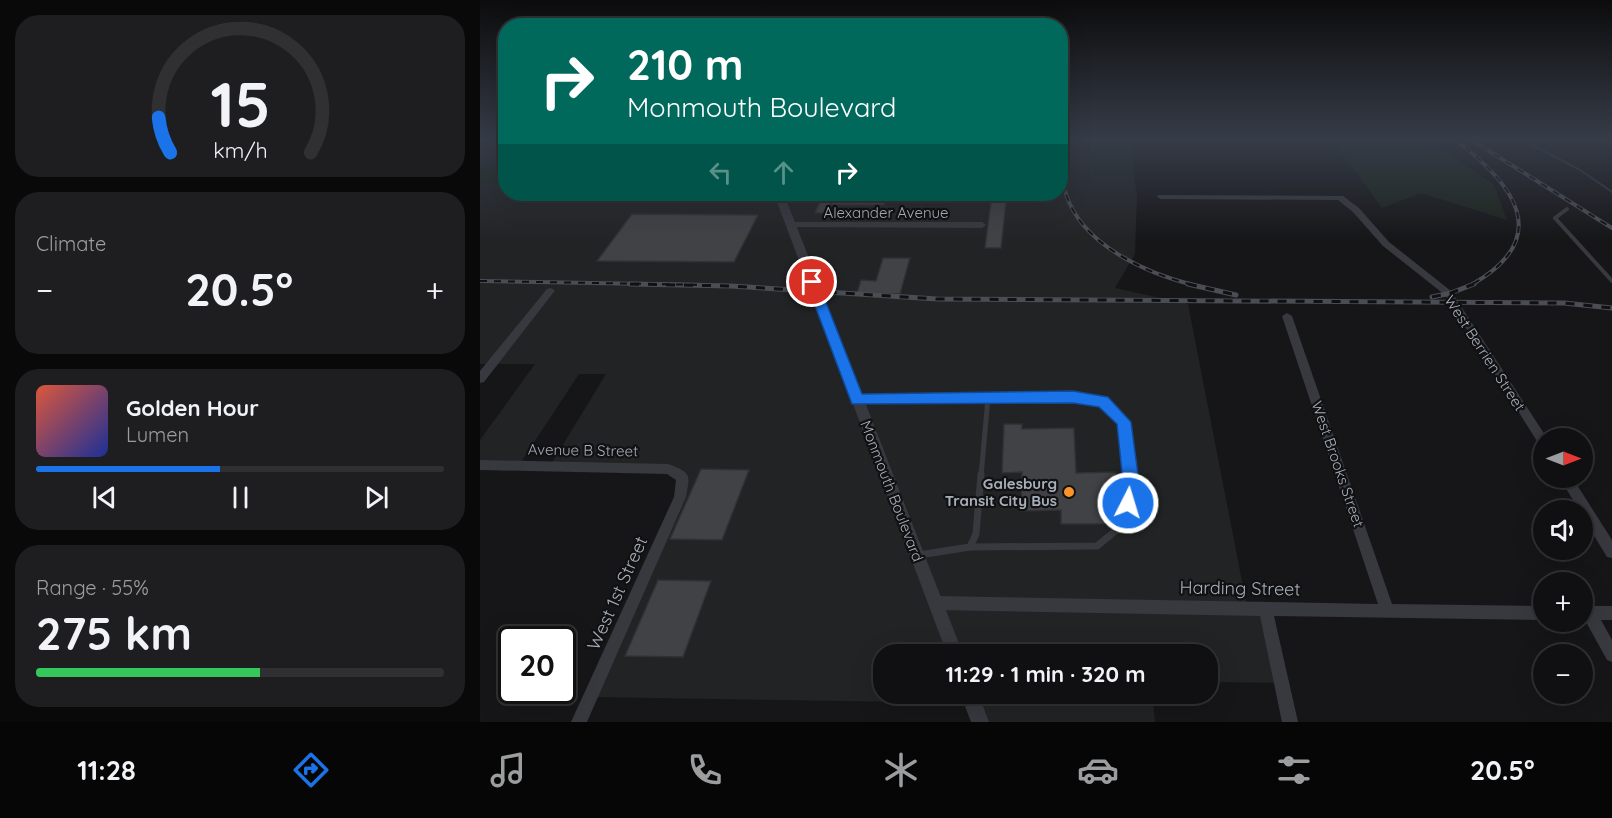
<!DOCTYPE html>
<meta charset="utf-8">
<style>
:root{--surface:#101012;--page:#1e1e20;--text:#f1f3f6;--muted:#9c9d9f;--line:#303032;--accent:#1a73e8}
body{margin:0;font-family:Quicksand,sans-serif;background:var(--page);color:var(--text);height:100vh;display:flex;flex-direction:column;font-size:22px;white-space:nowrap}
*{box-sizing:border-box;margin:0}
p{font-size:20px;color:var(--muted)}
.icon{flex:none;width:33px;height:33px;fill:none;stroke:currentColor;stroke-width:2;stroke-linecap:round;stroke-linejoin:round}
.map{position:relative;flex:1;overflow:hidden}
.sheet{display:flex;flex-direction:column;gap:15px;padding:15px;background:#09090a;width:480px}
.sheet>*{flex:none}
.top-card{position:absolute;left:18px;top:18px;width:570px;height:183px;border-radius:24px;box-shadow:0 6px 24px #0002,0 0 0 2px var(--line);background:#00695c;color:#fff;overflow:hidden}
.needle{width:39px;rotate:90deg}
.fabs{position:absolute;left:1053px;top:428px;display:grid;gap:12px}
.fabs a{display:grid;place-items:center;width:60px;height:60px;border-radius:50%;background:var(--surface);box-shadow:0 6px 24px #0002,0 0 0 2px var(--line);font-size:30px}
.speed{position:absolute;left:18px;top:626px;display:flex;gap:12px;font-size:30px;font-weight:700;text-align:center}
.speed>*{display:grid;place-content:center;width:78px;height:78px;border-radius:50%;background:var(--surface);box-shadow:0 6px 24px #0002,0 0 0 2px var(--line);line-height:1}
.speed .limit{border:3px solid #111;border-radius:9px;background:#fff;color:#111}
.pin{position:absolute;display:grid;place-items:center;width:51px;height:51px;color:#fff;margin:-26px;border:3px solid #fff;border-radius:50%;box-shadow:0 2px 6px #0007}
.me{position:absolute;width:66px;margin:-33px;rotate:5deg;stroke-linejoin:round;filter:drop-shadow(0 0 4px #0008)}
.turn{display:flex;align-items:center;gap:21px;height:126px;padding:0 30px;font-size:27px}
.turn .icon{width:78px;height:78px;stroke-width:2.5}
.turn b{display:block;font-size:42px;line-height:51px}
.lanes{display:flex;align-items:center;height:57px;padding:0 30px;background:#0003;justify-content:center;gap:30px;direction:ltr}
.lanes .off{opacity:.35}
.big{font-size:45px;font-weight:700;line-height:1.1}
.sheet .widget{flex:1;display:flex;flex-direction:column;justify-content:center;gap:9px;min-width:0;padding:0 21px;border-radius:24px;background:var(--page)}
.sheet .dial{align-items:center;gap:0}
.dial svg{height:156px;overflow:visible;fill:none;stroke:var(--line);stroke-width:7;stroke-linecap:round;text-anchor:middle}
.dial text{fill:var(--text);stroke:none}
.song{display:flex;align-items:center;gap:18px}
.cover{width:72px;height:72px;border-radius:9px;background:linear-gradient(135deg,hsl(10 70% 55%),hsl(230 70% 35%))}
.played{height:6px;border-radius:3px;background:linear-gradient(90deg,var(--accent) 45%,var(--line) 45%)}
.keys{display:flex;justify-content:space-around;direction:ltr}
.heat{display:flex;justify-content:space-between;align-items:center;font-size:33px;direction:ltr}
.charge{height:9px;border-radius:4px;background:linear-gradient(90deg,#34c759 55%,var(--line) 0)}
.trip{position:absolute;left:393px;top:644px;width:345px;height:60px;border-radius:24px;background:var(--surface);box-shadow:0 6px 24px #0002,0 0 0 2px var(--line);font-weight:700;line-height:60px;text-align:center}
.dock{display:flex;height:96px;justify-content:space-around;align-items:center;background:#060607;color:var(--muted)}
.dock .icon{width:42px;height:42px}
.dock .on{color:var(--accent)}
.dock b{font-size:27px;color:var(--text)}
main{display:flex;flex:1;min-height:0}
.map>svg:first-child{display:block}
.built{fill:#222325}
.green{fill:#1c241c}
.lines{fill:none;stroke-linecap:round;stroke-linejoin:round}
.stream{stroke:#2b383d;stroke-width:2}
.building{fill:#404245;stroke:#303134;stroke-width:1.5}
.service-far2{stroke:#37393e;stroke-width:4}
.service-far1{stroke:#37393e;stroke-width:5}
.service{stroke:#37393e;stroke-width:7}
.minor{fill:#37393e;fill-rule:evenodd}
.tertiary{fill:#37393e;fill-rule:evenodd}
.rail-far1-casing{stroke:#4a4d53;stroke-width:4}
.rail-casing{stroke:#4a4d53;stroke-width:5}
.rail-far1{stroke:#111113;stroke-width:2;stroke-dasharray:7;stroke-linecap:butt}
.rail{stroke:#111113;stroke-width:3;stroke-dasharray:9;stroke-linecap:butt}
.route{fill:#1a73e8;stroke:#114b97;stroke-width:1.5}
.poi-dot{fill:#fd9429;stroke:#111113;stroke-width:2}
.labels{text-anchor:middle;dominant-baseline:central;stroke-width:4.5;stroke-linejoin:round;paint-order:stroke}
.street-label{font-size:15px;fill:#a7b0b9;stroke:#111113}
.poi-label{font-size:15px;font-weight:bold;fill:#a7b0b9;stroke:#111113;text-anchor:end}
.near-street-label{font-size:18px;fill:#a7b0b9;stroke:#111113}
</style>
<main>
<section class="sheet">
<div class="widget dial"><svg viewBox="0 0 100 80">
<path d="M14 69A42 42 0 1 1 86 69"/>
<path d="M14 69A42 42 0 0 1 8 51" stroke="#1a73e8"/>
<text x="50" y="56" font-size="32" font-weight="700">15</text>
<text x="50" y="72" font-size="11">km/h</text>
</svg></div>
<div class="widget"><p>Climate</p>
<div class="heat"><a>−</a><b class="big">20.5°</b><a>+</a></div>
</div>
<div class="widget">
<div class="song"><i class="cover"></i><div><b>Golden Hour</b><p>Lumen</p></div></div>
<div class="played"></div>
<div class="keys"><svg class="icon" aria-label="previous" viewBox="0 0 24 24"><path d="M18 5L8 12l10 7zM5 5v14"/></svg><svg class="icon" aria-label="pause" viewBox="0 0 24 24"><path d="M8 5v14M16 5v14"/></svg><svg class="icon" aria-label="next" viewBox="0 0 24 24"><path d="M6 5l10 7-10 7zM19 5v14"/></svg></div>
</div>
<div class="widget"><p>Range · 55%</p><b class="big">275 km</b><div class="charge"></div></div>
</section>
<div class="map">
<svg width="1132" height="722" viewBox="0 0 1132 722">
<rect width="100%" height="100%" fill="#161618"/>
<polygon class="built" points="0,139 25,139 26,194 580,194 581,139 628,139 654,176 657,197 655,254 635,288 708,304 767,607 785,608 802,683 728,682 728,654 404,654 404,693 672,693 675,722 500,722 493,703 111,697 203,477 188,469 70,466 126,374 99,374 39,465 0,465 0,440 55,364 0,364"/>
<g class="green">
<polygon points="606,139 652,139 654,176 614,177"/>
<polygon points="723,139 947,139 1014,185 1027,220 941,193 902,208 856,145"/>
<polygon points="0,165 25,167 22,183 0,183"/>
</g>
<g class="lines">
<polyline class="stream" points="1041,139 1100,170 1132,192"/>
</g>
<g class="building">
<polygon points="355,194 407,194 404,205 350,205"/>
<polygon points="342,197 353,197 346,213 335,213"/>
<polygon points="511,202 526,202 521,248 505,248"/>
<polygon points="152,214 278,215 254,262 117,261"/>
<polygon points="403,258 430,258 420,294 377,293 381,280 396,281"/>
<polygon points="524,424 542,424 542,429 594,428 596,473 636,472 639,521 635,524 581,524 581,510 541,511 542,472 522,473"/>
<polygon points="221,469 269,470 242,540 190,539"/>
<polygon points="178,580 231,581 203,657 145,656"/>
</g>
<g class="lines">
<polyline class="service-far2" points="1087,209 1075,218 1132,281"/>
<g class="service-far1">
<polyline points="508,398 593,397 623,401 644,421 650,476"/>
<polyline points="377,400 508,398 501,476"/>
</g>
<g class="service">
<polyline points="490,547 617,546 644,524 651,482 650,474"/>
<polyline points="439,555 490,547 496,534 501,474"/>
</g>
<g class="minor">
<polygon points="678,195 863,196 879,208 909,242 971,291 1067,438 1064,438 1064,448 1060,446 965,295 903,246 873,212 858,200 681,199 677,197"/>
<polygon points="311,222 502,222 506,225 502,228 308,227 308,223"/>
<polygon points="70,288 73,289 75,291 73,293 4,382 0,383 0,371 67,289"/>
<polygon points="807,313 812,316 912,604 1064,606 1064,620 794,616 818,722 802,722 780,616 456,610 451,608 449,603 451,598 456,596 898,604 802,316"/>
<path d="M0,460L188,464C212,473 210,474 206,497L107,722H91L194,497L196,480L187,474L0,470Z"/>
<polygon points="1079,477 1092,477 1132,540 1132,558 1127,557 1102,516 1102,510 1099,510"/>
<polygon points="1102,606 1132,606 1132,620 1121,620 1132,640 1132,662 1127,660 1105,620 1102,620"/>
</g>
<g class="tertiary">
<polygon points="294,194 304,194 483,654 467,654"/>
<polygon points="480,693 498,693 509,722 491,722"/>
</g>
<g class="rail-far1-casing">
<g id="rail-far1">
<path d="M582,139C582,157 580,177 586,194C602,245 666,273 713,285"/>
<path d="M974,139C1033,183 1076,237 991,285"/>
<polyline points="990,139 1132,228"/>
<polyline points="0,281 225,285"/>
</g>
</g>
<g class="rail-casing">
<g id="rail">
<polyline points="150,284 251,286 457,299 1084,303 1132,308"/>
<polyline points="708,284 756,295"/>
<polyline points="952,297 971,293 994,284"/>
</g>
</g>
<use href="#rail-far1" class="rail-far1"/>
<use href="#rail" class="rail"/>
</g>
<linearGradient id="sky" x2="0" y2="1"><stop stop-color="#0c0c0d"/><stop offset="0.58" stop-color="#363c48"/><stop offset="1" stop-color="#363c48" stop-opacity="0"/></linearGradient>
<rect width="1132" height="240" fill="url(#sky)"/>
<polygon class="route" points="332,278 338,282 382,394 593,391 628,397 651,422 659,482 653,508 648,510 642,508 639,503 643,482 637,424 619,407 593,403 372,404 326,282"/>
<circle class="poi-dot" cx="589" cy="492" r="6"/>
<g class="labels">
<g class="street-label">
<text x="406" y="212">Alexander Avenue</text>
<text transform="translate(1005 353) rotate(57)">West Berrien Street</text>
<text transform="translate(103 450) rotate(1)">Avenue B Street</text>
<text transform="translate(858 464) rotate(71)">West Brooks Street</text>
<text transform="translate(412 491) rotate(69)">Monmouth Boulevard</text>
</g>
<g class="poi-label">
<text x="577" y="483">Galesburg<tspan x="577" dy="17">Transit City Bus</tspan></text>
</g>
<g class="near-street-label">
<text transform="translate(760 588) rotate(1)">Harding Street</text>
<text transform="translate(137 593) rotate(-66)">West 1st Street</text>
</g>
</g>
</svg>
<div class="fabs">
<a><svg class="needle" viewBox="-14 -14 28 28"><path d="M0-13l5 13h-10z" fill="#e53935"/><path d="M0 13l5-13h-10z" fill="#9c9d9f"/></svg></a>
<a><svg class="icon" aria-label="sound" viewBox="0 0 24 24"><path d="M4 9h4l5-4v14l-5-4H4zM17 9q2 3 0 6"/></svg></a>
<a>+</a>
<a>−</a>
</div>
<div class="speed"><div class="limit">20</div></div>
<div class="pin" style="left:332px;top:282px;background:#d93025"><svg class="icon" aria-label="arrive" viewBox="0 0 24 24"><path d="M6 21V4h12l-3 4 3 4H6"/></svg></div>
<svg class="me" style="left:648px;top:503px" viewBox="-20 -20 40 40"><circle r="17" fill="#1a73e8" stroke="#fff" stroke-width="3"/><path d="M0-11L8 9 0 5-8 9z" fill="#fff"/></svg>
<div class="trip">11:29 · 1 min · 320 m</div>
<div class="top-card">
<div class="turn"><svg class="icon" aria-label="right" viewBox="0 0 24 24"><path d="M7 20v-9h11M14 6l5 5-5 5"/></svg><div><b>210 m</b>Monmouth Boulevard</div></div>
<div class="lanes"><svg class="icon off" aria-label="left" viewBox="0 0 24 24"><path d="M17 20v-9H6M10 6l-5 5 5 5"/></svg><svg class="icon off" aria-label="ahead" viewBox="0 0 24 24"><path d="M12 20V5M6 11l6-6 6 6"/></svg><svg class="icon" aria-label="right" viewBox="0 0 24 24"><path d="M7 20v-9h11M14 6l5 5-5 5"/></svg></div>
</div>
</div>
</main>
<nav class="dock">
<b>11:28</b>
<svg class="icon on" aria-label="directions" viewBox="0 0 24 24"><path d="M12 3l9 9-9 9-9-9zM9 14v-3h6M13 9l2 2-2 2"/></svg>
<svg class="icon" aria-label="music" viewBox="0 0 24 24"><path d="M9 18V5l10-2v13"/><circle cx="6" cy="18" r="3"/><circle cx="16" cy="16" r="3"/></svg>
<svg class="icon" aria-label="phone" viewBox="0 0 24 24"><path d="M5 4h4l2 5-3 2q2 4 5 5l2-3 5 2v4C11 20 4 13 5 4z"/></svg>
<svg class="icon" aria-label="climate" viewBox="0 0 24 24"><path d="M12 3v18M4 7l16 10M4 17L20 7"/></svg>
<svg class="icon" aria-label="car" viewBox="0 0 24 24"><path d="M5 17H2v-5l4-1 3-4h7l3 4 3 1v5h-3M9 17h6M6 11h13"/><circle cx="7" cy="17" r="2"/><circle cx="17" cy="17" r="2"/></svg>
<svg class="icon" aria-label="filters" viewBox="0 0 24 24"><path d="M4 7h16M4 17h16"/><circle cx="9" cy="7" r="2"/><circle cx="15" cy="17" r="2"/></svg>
<b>20.5°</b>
</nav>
